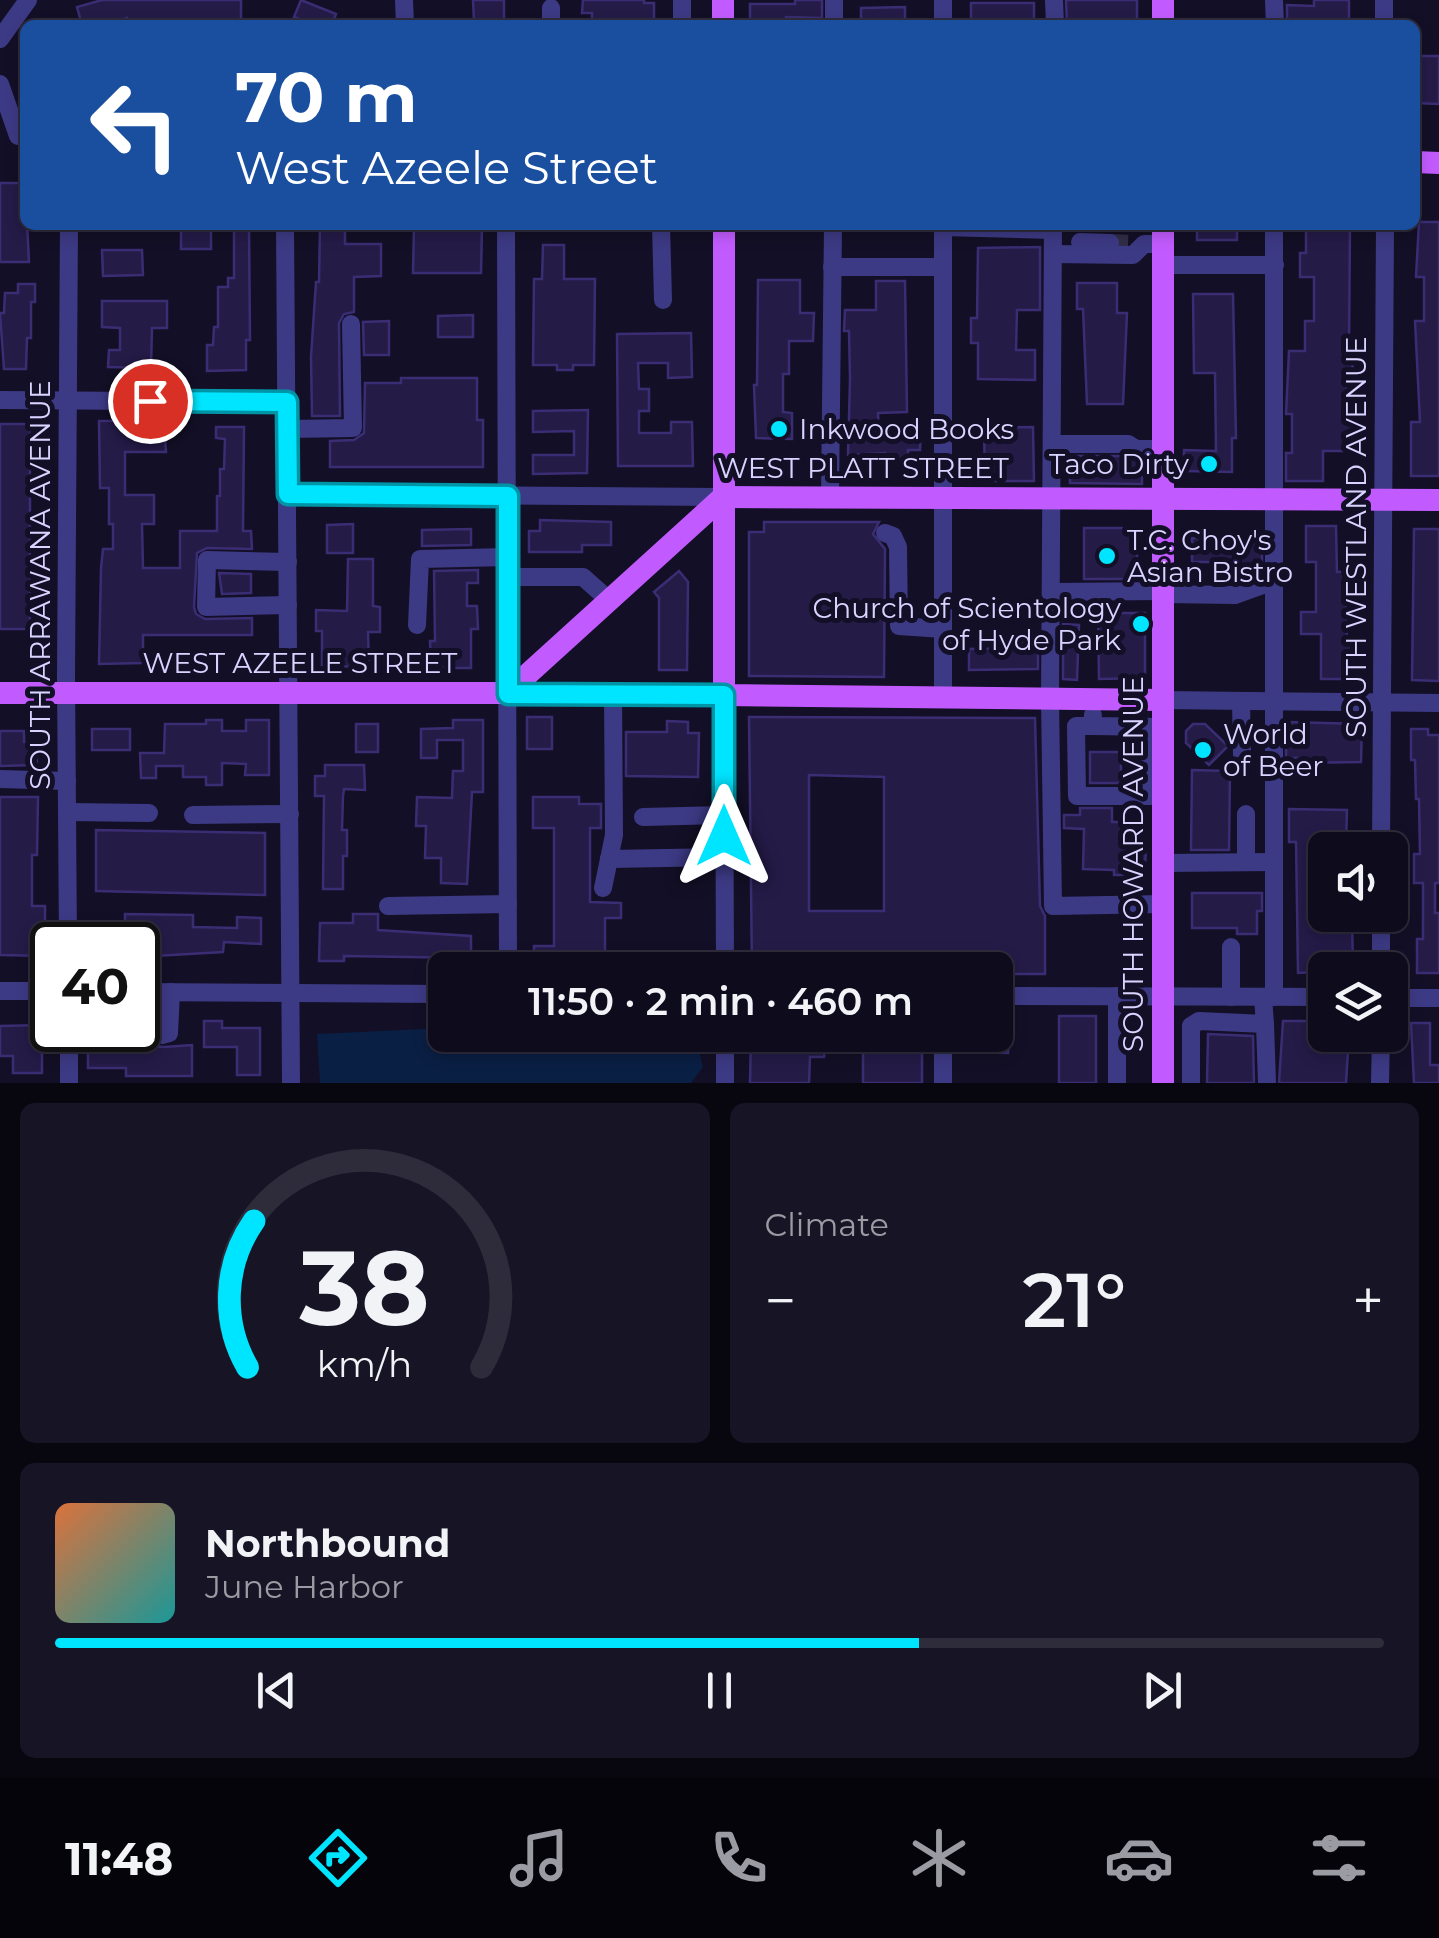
<!DOCTYPE html>
<meta charset="utf-8">
<style>
:root{--surface:#0e0b1c;--page:#171425;--text:#f1f3f6;--muted:#9b9ba3;--line:#2e2b3b;--accent:#00e5ff}
body{margin:0;font-family:Montserrat,sans-serif;background:var(--page);color:var(--text);height:100vh;display:flex;flex-direction:column;font-size:38px;white-space:nowrap}
*{box-sizing:border-box;margin:0}
p{font-size:32px;color:var(--muted)}
.icon{flex:none;width:55px;height:55px;fill:none;stroke:currentColor;stroke-width:2;stroke-linecap:round;stroke-linejoin:round}
.map{position:relative;height:1083px;overflow:hidden}
.details{display:flex;flex-direction:column;gap:20px;padding:20px;background:#08060f;flex:1}
.details>*{flex:none}
.guide{position:absolute;left:20px;top:20px;width:1400px;height:210px;border-radius:15px;box-shadow:0 5px 15px #0003,0 0 0 2px var(--line);background:#1a4fa0;color:#fff;overflow:hidden}
.tools{position:absolute;left:1308px;top:832px;display:grid;gap:20px}
.tools a{display:grid;place-items:center;width:100px;height:100px;border-radius:15px;background:var(--surface);box-shadow:0 5px 15px #0003,0 0 0 2px var(--line);font-size:50px}
.speed{position:absolute;left:30px;top:922px;display:flex;gap:20px;font-size:50px;font-weight:700;text-align:center}
.speed>*{display:grid;place-content:center;width:130px;height:130px;border-radius:50%;background:var(--surface);box-shadow:0 5px 15px #0003,0 0 0 2px var(--line);line-height:1}
.speed .limit{border:5px solid #111;border-radius:15px;background:#fff;color:#111}
.pin{position:absolute;display:grid;place-items:center;width:85px;height:85px;color:#fff;margin:-42px;border:5px solid #fff;border-radius:50%;box-shadow:0 2px 10px #0007}
.me{position:absolute;width:110px;margin:-55px;rotate:0deg;stroke-linejoin:round;filter:drop-shadow(0 0 8px #0008)}
.turn{display:flex;align-items:center;gap:35px;height:210px;padding:0 50px;font-size:45px}
.turn .icon{width:130px;height:130px;stroke-width:2.5}
.turn b{display:block;font-size:70px;line-height:85px}
.big{font-size:75px;font-weight:600;line-height:1.1}
.details .widget{flex:1;display:flex;flex-direction:column;justify-content:center;gap:15px;min-width:0;padding:0 35px;border-radius:15px;background:var(--page)}
.details .dial{align-items:center;gap:0}
.dial svg{height:260px;overflow:visible;fill:none;stroke:var(--line);stroke-width:7;stroke-linecap:round;text-anchor:middle}
.dial text{fill:var(--text);stroke:none}
.song{display:flex;align-items:center;gap:30px}
.cover{width:120px;height:120px;border-radius:15px;background:linear-gradient(135deg,hsl(20 70% 55%),hsl(180 70% 35%))}
.played{height:10px;border-radius:5px;background:linear-gradient(90deg,var(--accent) 65%,var(--line) 65%)}
.keys{display:flex;justify-content:space-around;direction:ltr}
.heat{display:flex;justify-content:space-between;align-items:center;font-size:55px;direction:ltr}
.details .tiles{flex:1;display:grid;gap:20px;grid-template-columns:1fr 1fr}
.widget:last-child{grid-column:span 2}
.trip{position:absolute;left:428px;top:952px;width:585px;height:100px;border-radius:15px;background:var(--surface);box-shadow:0 5px 15px #0003,0 0 0 2px var(--line);font-weight:600;line-height:100px;text-align:center}
.tab-bar{display:flex;height:160px;justify-content:space-around;align-items:center;background:#06040b;color:var(--muted)}
.tab-bar .icon{width:70px;height:70px}
.tab-bar .active{color:var(--accent)}
.tab-bar b{font-size:45px;color:var(--text)}
.map>svg:first-child{display:block}
.water{fill:#0a1f44}
.building{fill:#241b47;stroke:#3b2d73;stroke-width:2.5;fill-rule:evenodd}
.lines{fill:none;stroke-linecap:round;stroke-linejoin:round}
.minor-tunnel{stroke:#312d47;stroke-width:18;stroke-dasharray:18 9;stroke-linecap:butt}
.minor{stroke:#3d3a85;stroke-width:18}
.major{stroke:#c25bff;stroke-width:22}
.route-casing{stroke:#0095a6;stroke-width:25}
.route{stroke:#00e5ff;stroke-width:18}
.poi-dot{fill:#00e5ff;stroke:#130f26;stroke-width:4}
.labels{text-anchor:middle;dominant-baseline:central;stroke-width:10;stroke-linejoin:round;paint-order:stroke}
.poi-label{font-size:28px;fill:#d9d4ff;stroke:#130f26;text-anchor:start}
.street-label{font-size:28px;fill:#d9d4ff;stroke:#130f26}
</style>
<div class="map">
<svg width="1439" height="1083" viewBox="0 0 1439 1083">
<rect width="100%" height="100%" fill="#130f26"/>
<path class="water" d="M445,1028V1035H573L583,1050C605,1053 624,1053 639,1035H688L697,1044L703,1067L691,1083H320L317,1034Z"/>
<g class="building">
<polygon points="102,0 241,0 241,25 127,25 127,18 103,25 82,25 77,7"/>
<polygon points="301,0 336,14 332,25 315,25 294,17"/>
<polygon points="473,0 504,0 504,21 474,21"/>
<polygon points="583,0 644,0 644,3 654,3 654,25 592,25 592,13 582,13"/>
<polygon points="795,0 822,0 822,18 786,17 786,25 750,25 750,4 795,4"/>
<polygon points="1066,0 1137,0 1137,25 1067,25"/>
<polygon points="1314,0 1349,0 1349,25 1287,25 1287,5 1314,6"/>
<rect x="971" y="3" width="63" height="22"/>
<polygon points="905,7 905,25 861,25 861,8"/>
<polygon points="1415,56 1439,56 1439,104 1415,103"/>
<polygon points="0,183 25,183 29,262 0,262"/>
<polygon points="1419,222 1439,222 1439,476 1411,476 1411,422 1420,422 1415,321 1424,321 1424,277 1416,277"/>
<rect x="181" y="225" width="30" height="24"/>
<polygon points="234,225 249,225 250,340 246,340 246,370 207,371 207,345 213,345 214,327 218,327 218,287 228,287 228,278 234,278"/>
<polygon points="320,225 345,225 345,244 381,244 381,276 354,277 354,312 344,314 339,323 340,416 312,416 311,357 316,282 319,282"/>
<rect x="1197" y="225" width="40" height="15"/>
<polygon points="1306,225 1350,225 1349,350 1352,350 1353,381 1347,381 1346,418 1354,418 1354,451 1323,451 1323,481 1286,481 1286,453 1292,453 1292,414 1286,414 1289,351 1305,351 1305,321 1314,321 1314,277 1300,277 1300,253 1306,253"/>
<polygon points="414,226 482,227 481,273 413,273"/>
<polygon points="543,245 564,245 564,279 595,279 594,365 573,365 573,370 557,370 557,365 533,365 534,279 542,279"/>
<polygon points="1040,247 1040,310 1017,310 1016,350 1035,350 1035,380 978,379 978,343 971,343 971,318 977,318 978,248"/>
<polygon points="102,250 142,250 143,275 103,276"/>
<polygon points="758,280 800,280 800,313 814,313 813,341 789,341 789,374 783,374 783,412 792,413 792,439 756,438 754,385 757,385"/>
<polygon points="876,281 905,281 907,412 878,413 879,434 903,436 903,427 921,427 920,450 908,450 908,461 885,461 885,453 848,455 850,379 849,331 844,331 845,310 876,310"/>
<polygon points="1077,283 1117,283 1117,313 1127,313 1123,404 1087,404 1083,309 1077,309"/>
<polygon points="18,284 35,284 35,302 31,302 31,338 27,338 26,369 4,369 0,313 4,313 5,293 18,293"/>
<polygon points="1193,294 1233,294 1236,438 1232,438 1232,472 1184,471 1184,450 1216,451 1215,373 1194,373"/>
<polygon points="102,301 167,301 167,328 152,328 151,368 108,367 109,350 120,350 120,328 102,327"/>
<polygon points="473,315 473,337 438,337 438,316"/>
<polygon points="389,321 389,355 364,355 363,322"/>
<polygon points="691,333 692,377 668,378 668,363 638,363 639,389 649,389 649,411 639,411 639,433 671,433 671,422 692,422 693,466 618,466 617,334"/>
<polygon points="401,378 477,378 477,420 483,420 483,467 330,467 330,441 354,440 364,433 365,383 401,383"/>
<polygon points="588,410 587,473 533,474 533,455 574,455 574,431 533,432 533,411"/>
<polygon points="99,421 143,421 144,439 165,439 166,452 125,452 125,495 154,495 154,524 142,524 143,568 180,568 180,531 217,531 217,496 220,496 220,469 224,469 225,439 216,438 216,427 244,427 243,531 251,531 252,549 207,548 197,553 194,607 196,614 205,619 252,618 252,635 143,635 143,663 99,664 101,568 103,549 113,549 113,524 109,524 109,488 100,488"/>
<rect x="0" y="424" width="30" height="205"/>
<polygon points="1033,427 1034,481 985,481 984,428"/>
<polygon points="1070,456 1124,456 1142,462 1142,484 1070,483"/>
<polygon points="540,520 611,522 611,545 582,545 582,552 529,552 529,531 540,531"/>
<polygon points="764,522 879,522 873,534 885,549 884,677 749,676 749,532 764,532"/>
<polygon points="353,524 353,553 327,553 327,525"/>
<polygon points="1306,526 1336,526 1337,572 1353,571 1353,594 1346,594 1347,643 1353,643 1353,679 1321,679 1321,634 1301,634 1301,612 1316,612 1316,562 1306,562"/>
<rect x="1084" y="528" width="53" height="51"/>
<polygon points="471,529 471,545 422,546 422,530"/>
<polygon points="1414,529 1439,529 1439,681 1412,680"/>
<polygon points="1192,538 1262,538 1262,572 1235,574 1235,562 1192,562"/>
<polygon points="348,559 373,559 373,606 380,607 380,632 368,632 369,666 322,667 322,631 316,631 316,610 347,611"/>
<polygon points="478,570 478,583 467,583 467,606 477,606 478,629 471,629 471,668 431,668 430,641 435,641 434,571"/>
<polygon points="679,571 688,582 687,670 659,670 659,598 654,592"/>
<polygon points="219,573 251,574 251,593 222,594"/>
<polygon points="1098,613 1145,613 1145,678 1099,679"/>
<polygon points="1063,624 1079,625 1077,680 1063,679"/>
<polygon points="1020,642 1038,642 1038,669 969,670 969,649 1020,648"/>
<rect x="527" y="717" width="25" height="32"/>
<path d="M749,717L1035,718L1040,906L1045,916V974H995V970H752ZM809,775L884,777V911H809Z"/>
<polygon points="206,720 222,720 222,731 246,731 246,720 269,720 269,775 245,775 246,764 222,763 222,785 206,785 206,777 183,777 183,766 156,766 156,778 141,778 140,753 164,753 165,724 206,724"/>
<polygon points="453,720 483,720 483,792 472,792 467,884 441,883 441,858 425,858 426,826 416,826 417,797 452,798 453,771 463,771 463,740 437,740 437,758 421,758 421,729 453,728"/>
<polygon points="667,721 688,722 688,733 699,733 698,777 626,776 626,732 667,732"/>
<polygon points="1286,722 1362,724 1361,762 1299,763 1299,758 1286,758"/>
<rect x="356" y="724" width="22" height="28"/>
<polygon points="1193,724 1205,724 1228,746 1209,765 1186,743 1186,731"/>
<rect x="92" y="729" width="38" height="21"/>
<polygon points="1411,729 1428,729 1428,735 1439,735 1439,883 1435,883 1435,913 1439,913 1439,973 1417,973 1417,939 1423,939 1423,883 1414,883 1414,854 1420,854 1419,799 1416,799 1415,760 1411,760"/>
<polygon points="0,731 24,731 24,742 36,742 37,765 0,766"/>
<rect x="1090" y="752" width="31" height="31"/>
<polygon points="325,765 364,765 365,790 344,789 343,796 342,830 347,830 347,856 343,856 343,889 323,889 324,796 315,796 315,776 325,776"/>
<polygon points="1192,770 1230,771 1229,850 1191,850"/>
<polygon points="0,797 38,797 37,855 32,855 32,906 45,906 45,956 0,955"/>
<polygon points="533,797 579,797 579,804 601,804 601,828 590,828 590,902 621,903 621,918 605,918 605,957 595,957 595,968 534,968 534,946 554,946 554,828 533,828"/>
<polygon points="1080,808 1112,808 1112,822 1140,822 1140,849 1146,849 1145,866 1136,875 1114,875 1114,870 1083,869 1084,829 1064,828 1064,815 1080,815"/>
<polygon points="1289,809 1347,810 1346,843 1325,842 1325,915 1352,915 1353,970 1298,973 1296,842 1289,842"/>
<polygon points="96,830 265,833 265,895 96,891"/>
<polygon points="1192,893 1262,893 1262,911 1257,911 1257,934 1237,934 1237,928 1192,928"/>
<polygon points="125,914 193,915 193,927 237,928 237,917 261,918 261,944 224,942 223,952 138,957 138,945 125,945"/>
<polygon points="353,914 378,914 378,930 471,936 471,958 344,956 344,961 319,961 320,923 353,923"/>
<rect x="1059" y="1016" width="37" height="67"/>
<polygon points="204,1021 222,1021 222,1028 260,1028 260,1075 237,1075 237,1047 204,1047"/>
<polygon points="1283,1021 1325,1021 1325,1035 1349,1035 1346,1083 1279,1083"/>
<polygon points="1411,1023 1430,1023 1430,1065 1439,1065 1439,1083 1414,1083"/>
<polygon points="42,1025 42,1073 13,1073 13,1056 0,1056 0,1026"/>
<polygon points="1009,1026 1008,1053 962,1052 962,1035 995,1035 995,1027"/>
<polygon points="88,1030 120,1030 120,1044 164,1047 192,1045 192,1076 126,1076 126,1068 88,1068"/>
<polygon points="1208,1034 1253,1036 1254,1083 1207,1083"/>
<polygon points="751,1035 922,1035 922,1083 863,1083 863,1048 825,1047 824,1057 810,1057 809,1083 750,1083"/>
</g>
<g class="lines">
<polyline class="minor-tunnel" points="1110,243 1133,244"/>
<g class="minor">
<polyline points="404,0 405,25"/>
<polyline points="943,0 943,25"/>
<polyline points="1054,0 1055,25"/>
<polyline points="1274,0 1275,25"/>
<polyline points="1384,0 1384,25"/>
<polyline points="551,8 551,25"/>
<polyline points="682,25 682,0"/>
<polyline points="834,25 834,0"/>
<polyline points="0,39 28,0"/>
<polyline points="0,84 18,136"/>
<polyline points="285,225 291,1083"/>
<polyline points="506,225 508,970"/>
<polyline points="661,225 663,300"/>
<polyline points="943,225 943,698"/>
<polyline points="1053,225 1050,699 1053,906 1163,904"/>
<polyline points="943,227 1053,230"/>
<polyline points="1080,242 1110,243"/>
<polyline points="1053,254 1133,255 1144,244 1163,244"/>
<polyline points="1163,265 1275,265"/>
<polyline points="832,267 943,267"/>
<polyline points="0,400 287,402"/>
<polyline points="287,429 353,428 351,324"/>
<polyline points="1053,444 1128,444 1136,449 1163,449"/>
<polyline points="287,494 723,497"/>
<polyline points="830,496 833,225"/>
<polyline points="885,533 893,536 898,547 899,626 943,629"/>
<polyline points="288,562 207,560 206,607 288,605"/>
<polyline points="508,577 583,577 610,601"/>
<polyline points="1053,592 1163,591"/>
<polyline points="1163,594 1235,595 1274,581"/>
<polyline points="417,625 420,559 508,557"/>
<polyline points="507,693 724,695 725,970"/>
<polyline points="1162,700 1439,703"/>
<polyline points="1241,701 1242,755"/>
<polyline points="1093,715 1092,726 1162,727"/>
<polyline points="1092,726 1076,726 1077,796 1162,796"/>
<polyline points="1143,727 1143,796"/>
<polyline points="0,779 67,781"/>
<polyline points="67,812 149,813"/>
<polyline points="1246,814 1246,862"/>
<polyline points="193,815 290,814"/>
<polyline points="643,817 724,815"/>
<polyline points="1381,850 1385,225"/>
<polyline points="609,859 724,857"/>
<polyline points="1163,863 1273,862"/>
<polyline points="603,888 614,835 613,694"/>
<polyline points="388,906 508,904"/>
<polyline points="68,945 66,676 69,225"/>
<polyline points="1231,947 1231,997"/>
<polyline points="1381,970 1381,915"/>
<polyline points="0,991 52,991"/>
<polyline points="138,992 445,994"/>
<polyline points="155,992 155,1032 162,1035 169,1033 171,992"/>
<polyline points="995,996 1325,997"/>
<polyline points="1274,997 1274,225"/>
<polyline points="1390,998 1439,998"/>
<polyline points="1265,1024 1267,1083"/>
<polyline points="69,1030 69,1083"/>
<polyline points="725,1035 725,1083"/>
<polyline points="943,1035 943,1083"/>
<polyline points="1117,1083 1117,996"/>
<polyline points="1191,1083 1191,1026 1199,1021 1265,1024 1263,997"/>
<polyline points="1380,1083 1381,1035"/>
</g>
<g class="major">
<polyline points="723,0 723,25"/>
<polyline points="1163,0 1163,25"/>
<polyline points="1415,162 1439,163"/>
<polyline points="724,225 724,695 1162,700"/>
<polyline points="723,497 1439,500"/>
<polyline points="0,693 507,693 723,497"/>
<polyline points="1163,1083 1163,225"/>
</g>
</g>
<g class="lines">
<g class="route-casing">
<polyline id="route" points="150,401 287,402 288,494 508,496 508,694 724,695 724,836"/>
</g>
<use href="#route" class="route"/>
</g>
<g class="poi-dot">
<circle cx="779" cy="429" r="10"/>
<circle cx="1209" cy="464" r="10"/>
<circle cx="1107" cy="556" r="10"/>
<circle cx="1141" cy="624" r="10"/>
<circle cx="1203" cy="750" r="10"/>
</g>
<g class="labels">
<g class="poi-label">
<text x="799" y="429">Inkwood Books</text>
<text x="1189" y="464" text-anchor="end">Taco Dirty</text>
<text x="1127" y="540">T.C. Choy's<tspan x="1127" dy="32">Asian Bistro</tspan></text>
<text x="1121" y="608" text-anchor="end">Church of Scientology<tspan x="1121" dy="32">of Hyde Park</tspan></text>
<text x="1223" y="734">World<tspan x="1223" dy="32">of Beer</tspan></text>
</g>
<g class="street-label">
<text x="863" y="468">WEST PLATT STREET</text>
<text transform="translate(1356 537) rotate(-90)">SOUTH WESTLAND AVENUE</text>
<text transform="translate(40 585) rotate(-90)">SOUTH ARRAWANA AVENUE</text>
<text x="300" y="663">WEST AZEELE STREET</text>
<text transform="translate(1133 864) rotate(-90)">SOUTH HOWARD AVENUE</text>
</g>
</g>
</svg>
<div class="tools">
<a><svg class="icon" aria-label="sound" viewBox="0 0 24 24"><path d="M4 9h4l5-4v14l-5-4H4zM17 9q2 3 0 6"/></svg></a>
<a><svg class="icon" aria-label="layers" viewBox="0 0 24 24"><path d="M12 4l9 5-9 5-9-5zM3 14l9 5 9-5"/></svg></a>
</div>
<div class="speed"><div class="limit">40</div></div>
<div class="pin" style="left:150px;top:401px;background:#d93025"><svg class="icon" aria-label="arrive" viewBox="0 0 24 24"><path d="M6 21V4h12l-3 4 3 4H6"/></svg></div>
<svg class="me" style="left:724px;top:836px" viewBox="-20 -20 40 40"><path d="M0-17L14 15 0 8-14 15z" fill="#00e5ff" stroke="#fff" stroke-width="4"/></svg>
<div class="trip">11:50 · 2 min · 460 m</div>
<div class="guide">
<div class="turn"><svg class="icon" aria-label="left" viewBox="0 0 24 24"><path d="M17 20v-9H6M10 6l-5 5 5 5"/></svg><div><b>70 m</b>West Azeele Street</div></div>
</div>
</div>
<section class="details">
<div class="tiles">
<div class="widget dial"><svg viewBox="0 0 100 80">
<path d="M14 69A42 42 0 1 1 86 69"/>
<path d="M14 69A42 42 0 0 1 16 24" stroke="#00e5ff"/>
<text x="50" y="56" font-size="32" font-weight="700">38</text>
<text x="50" y="72" font-size="11">km/h</text>
</svg></div>
<div class="widget"><p>Climate</p>
<div class="heat"><a>−</a><b class="big">21°</b><a>+</a></div>
</div>
<div class="widget">
<div class="song"><i class="cover"></i><div><b>Northbound</b><p>June Harbor</p></div></div>
<div class="played"></div>
<div class="keys"><svg class="icon" aria-label="previous" viewBox="0 0 24 24"><path d="M18 5L8 12l10 7zM5 5v14"/></svg><svg class="icon" aria-label="pause" viewBox="0 0 24 24"><path d="M8 5v14M16 5v14"/></svg><svg class="icon" aria-label="next" viewBox="0 0 24 24"><path d="M6 5l10 7-10 7zM19 5v14"/></svg></div>
</div>
</div>
</section>
<nav class="tab-bar">
<b>11:48</b>
<svg class="icon active" aria-label="directions" viewBox="0 0 24 24"><path d="M12 3l9 9-9 9-9-9zM9 14v-3h6M13 9l2 2-2 2"/></svg>
<svg class="icon" aria-label="music" viewBox="0 0 24 24"><path d="M9 18V5l10-2v13"/><circle cx="6" cy="18" r="3"/><circle cx="16" cy="16" r="3"/></svg>
<svg class="icon" aria-label="phone" viewBox="0 0 24 24"><path d="M5 4h4l2 5-3 2q2 4 5 5l2-3 5 2v4C11 20 4 13 5 4z"/></svg>
<svg class="icon" aria-label="climate" viewBox="0 0 24 24"><path d="M12 3v18M4 7l16 10M4 17L20 7"/></svg>
<svg class="icon" aria-label="car" viewBox="0 0 24 24"><path d="M5 17H2v-5l4-1 3-4h7l3 4 3 1v5h-3M9 17h6M6 11h13"/><circle cx="7" cy="17" r="2"/><circle cx="17" cy="17" r="2"/></svg>
<svg class="icon" aria-label="filters" viewBox="0 0 24 24"><path d="M4 7h16M4 17h16"/><circle cx="9" cy="7" r="2"/><circle cx="15" cy="17" r="2"/></svg>
</nav>
